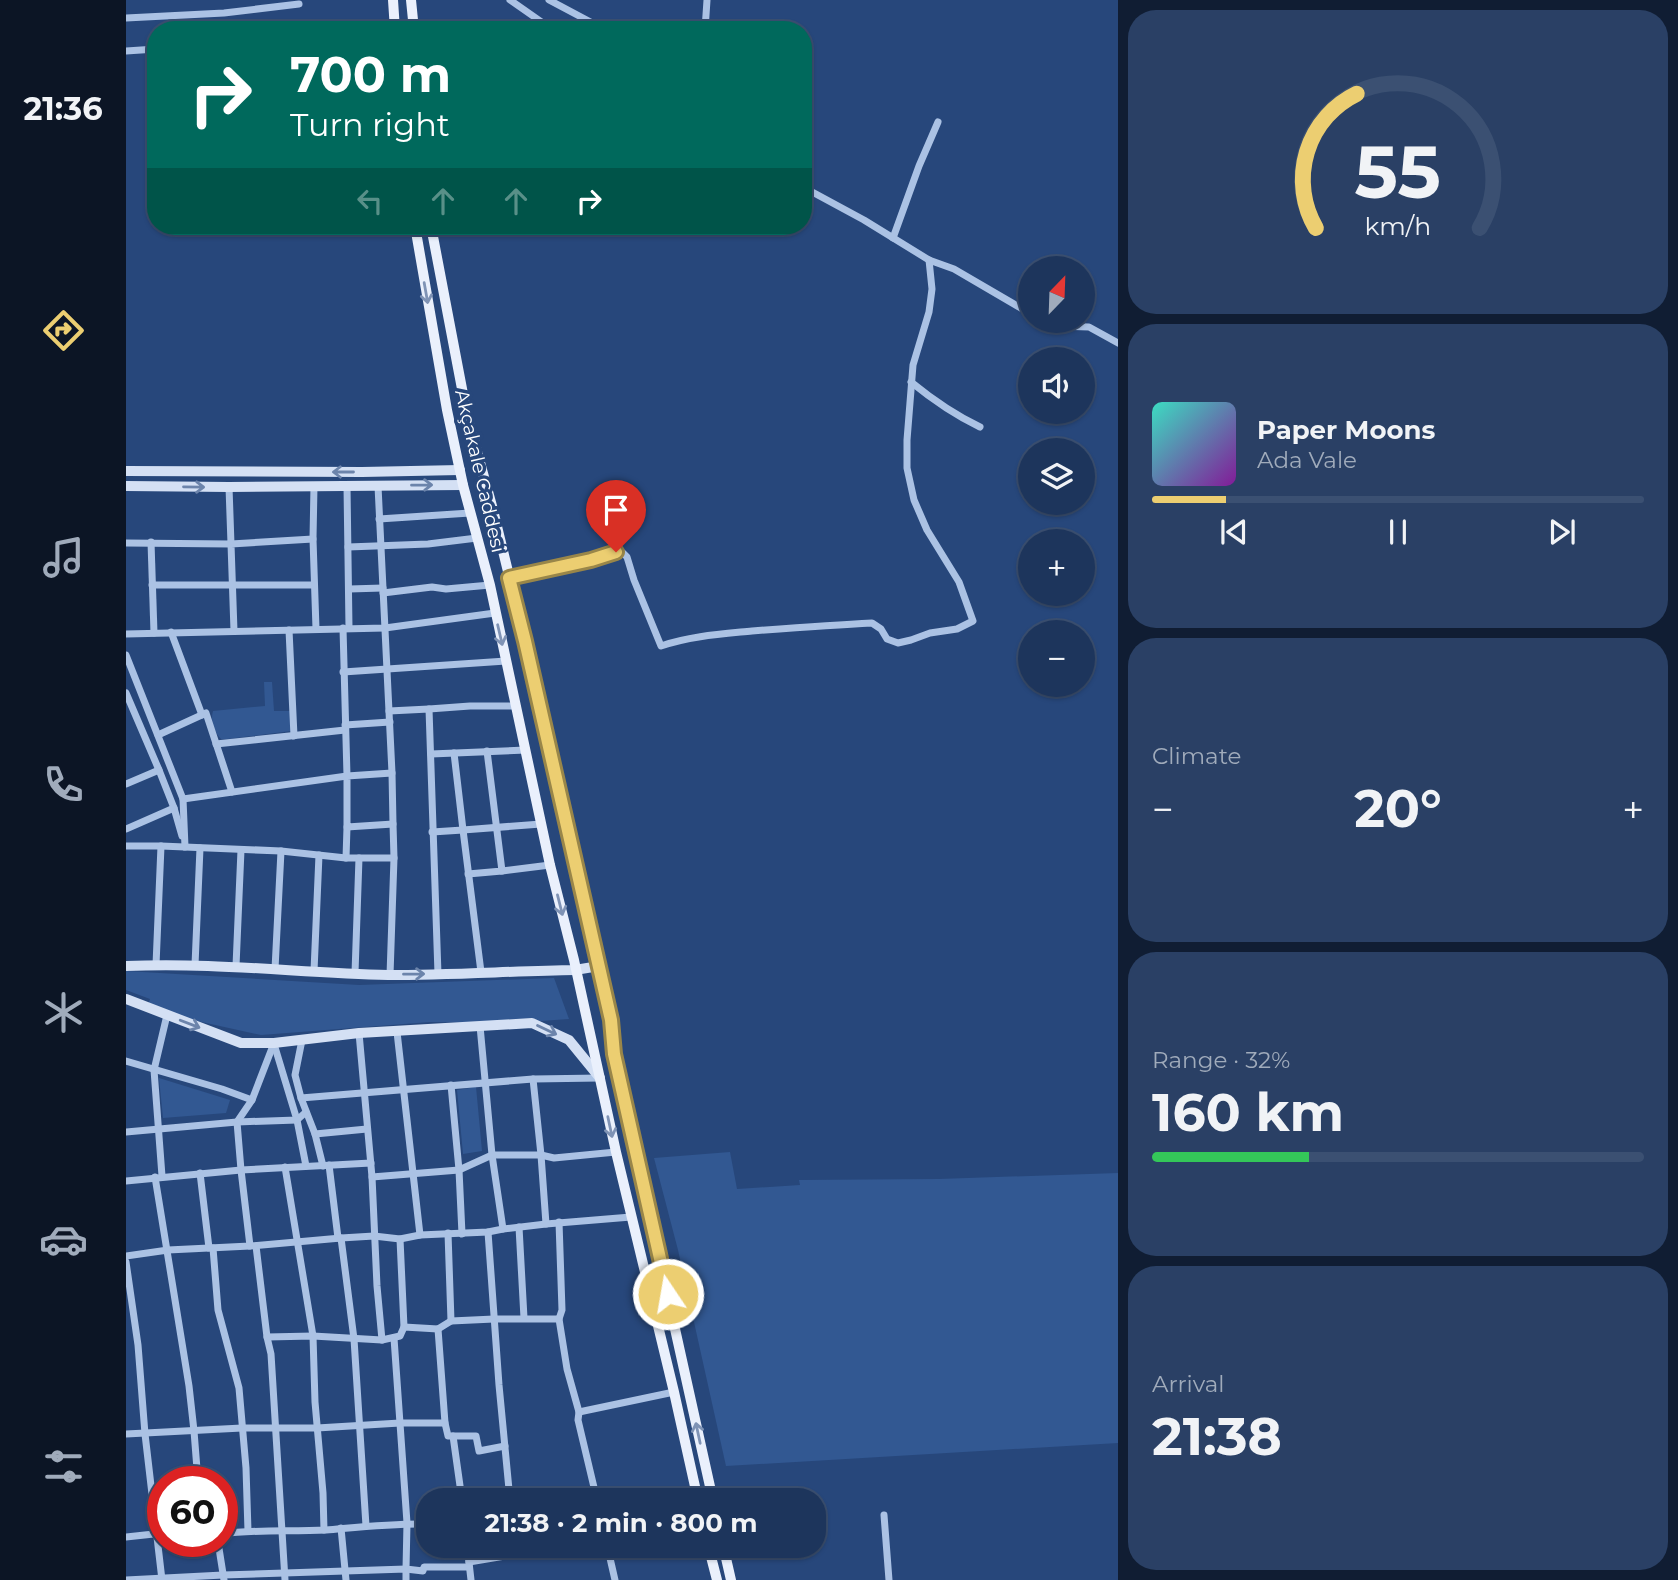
<!DOCTYPE html>
<meta charset="utf-8">
<style>
:root{--surface:#1d355c;--page:#2a4065;--text:#f1f3f6;--muted:#a0abbb;--line:#3b5072;--accent:#ecce71}
body{margin:0;font-family:Montserrat,sans-serif;background:var(--page);color:var(--text);height:100vh;display:flex;flex-direction:column;font-size:26px;white-space:nowrap}
*{box-sizing:border-box;margin:0}
p{font-size:23px;color:var(--muted)}
.icon{flex:none;width:38px;height:38px;fill:none;stroke:currentColor;stroke-width:2;stroke-linecap:round;stroke-linejoin:round}
.map{position:relative;flex:1;overflow:hidden}
.panel{display:flex;flex-direction:column;gap:10px;padding:10px;background:#101d33;width:560px}
.panel>*{flex:none}
.guide{position:absolute;left:21px;top:21px;width:665px;height:214px;border-radius:28px;box-shadow:0 2px 5px #0004,0 0 0 2px var(--line);background:#00695c;color:#fff;overflow:hidden}
.needle{width:46px;rotate:23deg}
.buttons{position:absolute;left:892px;top:256px;display:grid;gap:14px}
.buttons a{display:grid;place-items:center;width:77px;height:77px;border-radius:50%;background:var(--surface);box-shadow:0 2px 5px #0004,0 0 0 2px var(--line);font-size:35px}
.speed{position:absolute;left:21px;top:1466px;display:flex;gap:14px;font-size:35px;font-weight:700;text-align:center}
.speed>*{display:grid;place-content:center;width:91px;height:91px;border-radius:50%;background:var(--surface);box-shadow:0 2px 5px #0004,0 0 0 2px var(--line);line-height:1}
.speed .limit{border:10px solid #d22;background:#fff;color:#111}
.pin{position:absolute;display:grid;place-items:center;width:60px;height:60px;color:#fff;margin:-72px -30px;border-radius:50% 50% 50% 0;rotate:-45deg;box-shadow:0 0 7px #0007}
.pin .icon{rotate:45deg}
.me{position:absolute;width:77px;margin:-38px;rotate:348deg;stroke-linejoin:round;filter:drop-shadow(0 0 5px #0008)}
.turn{display:flex;align-items:center;gap:24px;height:147px;padding:0 28px;font-size:32px}
.turn .icon{width:91px;height:91px;stroke-width:2.5}
.turn b{display:block;font-size:49px;line-height:60px}
.lanes{display:flex;align-items:center;height:66px;padding:0 28px;background:#0003;justify-content:center;gap:35px;direction:ltr}
.lanes .off{opacity:.35}
.big{font-size:52px;font-weight:700;line-height:1.1}
.panel .widget{flex:1;display:flex;flex-direction:column;justify-content:center;gap:10px;min-width:0;padding:0 24px;border-radius:28px;background:var(--page)}
.panel .dial{align-items:center;gap:0}
.dial svg{height:182px;overflow:visible;fill:none;stroke:var(--line);stroke-width:7;stroke-linecap:round;text-anchor:middle}
.dial text{fill:var(--text);stroke:none}
.song{display:flex;align-items:center;gap:21px}
.cover{width:84px;height:84px;border-radius:10px;background:linear-gradient(135deg,hsl(170 70% 55%),hsl(290 70% 35%))}
.played{height:7px;border-radius:4px;background:linear-gradient(90deg,var(--accent) 15%,var(--line) 15%)}
.keys{display:flex;justify-content:space-around;direction:ltr}
.heat{display:flex;justify-content:space-between;align-items:center;font-size:38px;direction:ltr}
.charge{height:10px;border-radius:5px;background:linear-gradient(90deg,#34c759 32%,var(--line) 0)}
.trip{position:absolute;left:290px;top:1488px;width:410px;height:70px;border-radius:28px;background:var(--surface);box-shadow:0 2px 5px #0004,0 0 0 2px var(--line);font-weight:700;line-height:70px;text-align:center}
main{display:flex;flex:1;min-height:0}
.menu{display:flex;flex-direction:column;width:126px;justify-content:space-around;align-items:center;background:#0c1525;color:var(--muted)}
.menu .icon{width:49px;height:49px}
.menu .on{color:var(--accent)}
.menu b{font-size:32px;color:var(--text)}
.map>svg:first-child{display:block}
.green{fill:#325892}
.lines{fill:none;stroke-linecap:round;stroke-linejoin:round}
.street{stroke:#abc2e4;stroke-width:7}
.secondary{stroke:#d4e0f4;stroke-width:10}
.primary{stroke:#eaf0fc;stroke-width:10}
.oneway{stroke:#7f93b5}
.oneway2{stroke:#6c84ab}
.route-casing{stroke:#998649;stroke-width:18}
.route{stroke:#ecce71;stroke-width:12}
.labels{text-anchor:middle;dominant-baseline:central;stroke-width:7;stroke-linejoin:round;paint-order:stroke}
.street-label{font-size:19px;fill:#fff;stroke:#27477b}
</style>
<main>
<nav class="menu">
<b>21:36</b>
<svg class="icon on" aria-label="directions" viewBox="0 0 24 24"><path d="M12 3l9 9-9 9-9-9zM9 14v-3h6M13 9l2 2-2 2"/></svg>
<svg class="icon" aria-label="music" viewBox="0 0 24 24"><path d="M9 18V5l10-2v13"/><circle cx="6" cy="18" r="3"/><circle cx="16" cy="16" r="3"/></svg>
<svg class="icon" aria-label="phone" viewBox="0 0 24 24"><path d="M5 4h4l2 5-3 2q2 4 5 5l2-3 5 2v4C11 20 4 13 5 4z"/></svg>
<svg class="icon" aria-label="climate" viewBox="0 0 24 24"><path d="M12 3v18M4 7l16 10M4 17L20 7"/></svg>
<svg class="icon" aria-label="car" viewBox="0 0 24 24"><path d="M5 17H2v-5l4-1 3-4h7l3 4 3 1v5h-3M9 17h6M6 11h13"/><circle cx="7" cy="17" r="2"/><circle cx="17" cy="17" r="2"/></svg>
<svg class="icon" aria-label="filters" viewBox="0 0 24 24"><path d="M4 7h16M4 17h16"/><circle cx="9" cy="7" r="2"/><circle cx="15" cy="17" r="2"/></svg>
</nav>
<div class="map">
<svg width="992" height="1580" viewBox="0 0 992 1580">
<rect width="100%" height="100%" fill="#27477b"/>
<g class="green">
<path d="M138,682H146L148,711H164L165,731L101,739H95C88,732 84,720 87,711L139,706Z"/>
<polygon points="0,971 233,985 428,978 443,1019 386,1023 304,1022 135,1035 53,1017 22,1005 24,999 0,990"/>
<polygon points="33,1078 104,1100 100,1113 37,1118"/>
<polygon points="350,1087 356,1151 337,1154 331,1090"/>
<polygon points="604,1152 611,1189 674,1185 673,1180 813,1179 992,1173 992,1443 600,1466 552,1250 528,1158"/>
</g>
<g class="lines">
<g class="street">
<polyline points="384,0 427,30"/>
<polyline points="423,0 472,26"/>
<polyline points="0,18 98,13 173,4"/>
<polyline points="247,30 268,25"/>
<polyline points="579,30 581,0"/>
<polyline points="0,51 30,49"/>
<polyline points="677,187 738,220 803,260 828,269 905,314"/>
<polyline points="767,238 793,166 812,122"/>
<polyline points="918,320 931,326 963,327 992,343"/>
<path d="M785,382C807,400 829,415 854,427"/>
<polyline points="188,486 187,539 190,629"/>
<polyline points="221,486 223,628"/>
<polyline points="252,486 266,773 267,824"/>
<polyline points="253,519 344,513"/>
<polyline points="25,542 28,633"/>
<polyline points="0,543 105,544 103,487"/>
<polyline points="222,547 302,544 351,538"/>
<path d="M383,578L465,560L490,552L497,553L501,557L508,580L535,646C564,636 596,634 626,631C666,628 706,625 746,623L755,629L761,639L772,643L785,640L804,633L831,629L847,621L833,582L801,530L788,500L781,468V440L787,365L803,312L806,289L803,260"/>
<polyline points="26,585 188,585"/>
<polyline points="223,589 257,588"/>
<polyline points="257,593 306,587 320,589 364,585"/>
<polyline points="163,630 168,736"/>
<polyline points="108,631 105,544 187,539"/>
<polyline points="45,632 76,715"/>
<polyline points="0,634 259,628 369,613"/>
<polyline points="0,655 57,799 59,847"/>
<polyline points="217,672 380,661"/>
<polyline points="0,693 33,770 48,808 56,836"/>
<polyline points="303,709 344,706 390,706"/>
<polyline points="263,711 303,709 312,974"/>
<polyline points="219,725 264,722"/>
<polyline points="32,735 80,713 106,792"/>
<polyline points="90,744 219,730"/>
<polyline points="328,753 337,830 415,824"/>
<polyline points="305,754 400,750"/>
<polyline points="266,773 221,776 221,827 267,824 268,858"/>
<polyline points="0,784 33,770"/>
<polyline points="57,799 221,776 217,628"/>
<polyline points="0,829 48,808"/>
<polyline points="306,832 337,830 355,972"/>
<polyline points="0,846 35,846 155,851 220,858 268,858 264,975"/>
<polyline points="220,858 221,827"/>
<polyline points="376,871 424,865"/>
<polyline points="342,874 376,871 361,751"/>
<polyline points="30,965 35,846"/>
<polyline points="69,965 74,848"/>
<polyline points="110,966 115,850"/>
<polyline points="149,969 155,851"/>
<polyline points="188,971 193,855"/>
<polyline points="229,973 233,858"/>
<polyline points="354,1026 366,1155 377,1229"/>
<polyline points="271,1032 294,1235"/>
<polyline points="233,1033 246,1177 251,1286 256,1340"/>
<polyline points="176,1040 169,1075 175,1098 189,1134 197,1166"/>
<polyline points="148,1044 171,1120 180,1166"/>
<polyline points="0,1061 96,1089 126,1100"/>
<polyline points="407,1079 415,1155 420,1224"/>
<polyline points="325,1085 333,1170 336,1234"/>
<polyline points="175,1098 407,1079 474,1078"/>
<polyline points="0,1132 111,1122 171,1120 180,1112"/>
<polyline points="189,1134 241,1129"/>
<polyline points="203,1165 212,1238"/>
<polyline points="159,1167 187,1336 189,1402 197,1493 198,1530"/>
<polyline points="74,1173 83,1248"/>
<polyline points="36,1176 28,1070 41,1015"/>
<polyline points="29,1177 63,1386 68,1431 72,1482"/>
<polyline points="246,1177 333,1170 366,1155 415,1155 428,1158 490,1152"/>
<polyline points="0,1181 115,1170 245,1163"/>
<polyline points="433,1222 436,1310 433,1319"/>
<polyline points="393,1227 398,1318"/>
<polyline points="362,1232 373,1385 384,1500"/>
<polyline points="322,1233 325,1321"/>
<polyline points="215,1238 228,1339 240,1526"/>
<polyline points="274,1239 278,1327"/>
<polyline points="124,1246 115,1170 111,1122 126,1100 148,1043"/>
<polyline points="130,1246 141,1337 145,1354 159,1580"/>
<polyline points="87,1248 92,1310 113,1388 120,1468 122,1531"/>
<polyline points="0,1256 42,1250 124,1246 215,1238 248,1236 274,1239 294,1235 362,1232 377,1229 420,1224 505,1217"/>
<polyline points="0,1262 12,1345 19,1434 36,1580"/>
<polyline points="312,1329 319,1423 322,1436 327,1436 336,1500"/>
<polyline points="141,1337 187,1336 256,1340 274,1336 278,1327 312,1329 325,1321 368,1319 433,1319 441,1369 453,1412 452,1420 471,1500"/>
<polyline points="268,1338 281,1523 280,1569 297,1571 298,1567 343,1567"/>
<polyline points="453,1412 548,1392"/>
<polyline points="0,1434 116,1428 191,1428 274,1423 319,1423"/>
<polyline points="327,1436 350,1436 353,1451 379,1446"/>
<polyline points="758,1515 763,1580"/>
<polyline points="215,1528 220,1580"/>
<path d="M96,1534C131,1529 165,1532 200,1530C234,1527 268,1523 303,1524"/>
<polyline points="0,1537 37,1533"/>
<polyline points="92,1542 98,1580"/>
<polyline points="341,1545 345,1580"/>
<polyline points="481,1545 489,1580"/>
<polyline points="343,1562 447,1545"/>
<polyline points="0,1580 97,1575 280,1569 280,1580"/>
</g>
<g class="secondary">
<polyline points="0,471 236,472 334,470"/>
<polyline points="0,486 103,487 337,485"/>
<path d="M0,966C88,962 174,973 262,975C324,975 387,971 449,970L473,966"/>
<polyline points="0,999 115,1043 148,1043 233,1033 406,1023 443,1040 474,1078"/>
</g>
<g class="primary">
<polyline points="267,0 269,30"/>
<polyline points="285,0 288,30"/>
<polyline points="289,226 321,410 337,485 364,585 424,865 448,960 490,1152 548,1392 572,1500"/>
<polyline points="305,226 341,415 366,506 399,641 485,1020 488,1054 587,1500"/>
<polyline points="582,1545 591,1580"/>
<polyline points="597,1545 605,1580"/>
</g>
</g>
<defs><path id="oneway-shaft" d="M-6 0H5M1.5-3L5.5 0L1.5 3" fill="none" stroke-width="1.6" stroke-linecap="round" stroke-linejoin="round" transform="scale(1.75)"/></defs>
<g class="oneway">
<use href="#oneway-shaft" transform="translate(300 293) rotate(80)"/>
<use href="#oneway-shaft" transform="translate(374 635) rotate(77)"/>
<use href="#oneway-shaft" transform="translate(434 905) rotate(76)"/>
<use href="#oneway-shaft" transform="translate(484 1127) rotate(78)"/>
<use href="#oneway-shaft" transform="translate(572 1433) rotate(-102)"/>
</g>
<g class="oneway2">
<use href="#oneway-shaft" transform="translate(217 472) rotate(-180)"/>
<use href="#oneway-shaft" transform="translate(296 485) rotate(-1)"/>
<use href="#oneway-shaft" transform="translate(68 487) rotate(1)"/>
<use href="#oneway-shaft" transform="translate(288 974) rotate(-1)"/>
<use href="#oneway-shaft" transform="translate(64 1024) rotate(21)"/>
<use href="#oneway-shaft" transform="translate(421 1030) rotate(25)"/>
</g>
<g class="lines">
<g class="route-casing">
<polyline id="route" points="490,552 465,560 383,578 399,641 485,1020 488,1054 542,1294"/>
</g>
<use href="#route" class="route"/>
</g>
<g class="labels">
<g class="street-label">
<text transform="translate(354 471) rotate(77)">Akçakale Caddesi</text>
</g>
</g>
</svg>
<div class="buttons">
<a><svg class="needle" viewBox="-14 -14 28 28"><path d="M0-13l5 13h-10z" fill="#e53935"/><path d="M0 13l5-13h-10z" fill="#a0abbb"/></svg></a>
<a><svg class="icon" aria-label="sound" viewBox="0 0 24 24"><path d="M4 9h4l5-4v14l-5-4H4zM17 9q2 3 0 6"/></svg></a>
<a><svg class="icon" aria-label="layers" viewBox="0 0 24 24"><path d="M12 4l9 5-9 5-9-5zM3 14l9 5 9-5"/></svg></a>
<a>+</a>
<a>−</a>
</div>
<div class="speed"><div class="limit">60</div></div>
<div class="pin" style="left:490px;top:552px;background:#d93025"><svg class="icon" aria-label="arrive" viewBox="0 0 24 24"><path d="M6 21V4h12l-3 4 3 4H6"/></svg></div>
<svg class="me" style="left:542px;top:1294px" viewBox="-20 -20 40 40"><circle r="17" fill="#ecce71" stroke="#fff" stroke-width="3"/><path d="M0-11L8 9 0 5-8 9z" fill="#fff"/></svg>
<div class="trip">21:38 · 2 min · 800 m</div>
<div class="guide">
<div class="turn"><svg class="icon" aria-label="right" viewBox="0 0 24 24"><path d="M7 20v-9h11M14 6l5 5-5 5"/></svg><div><b>700 m</b>Turn right</div></div>
<div class="lanes"><svg class="icon off" aria-label="left" viewBox="0 0 24 24"><path d="M17 20v-9H6M10 6l-5 5 5 5"/></svg><svg class="icon off" aria-label="ahead" viewBox="0 0 24 24"><path d="M12 20V5M6 11l6-6 6 6"/></svg><svg class="icon off" aria-label="ahead" viewBox="0 0 24 24"><path d="M12 20V5M6 11l6-6 6 6"/></svg><svg class="icon" aria-label="right" viewBox="0 0 24 24"><path d="M7 20v-9h11M14 6l5 5-5 5"/></svg></div>
</div>
</div>
<section class="panel">
<div class="widget dial"><svg viewBox="0 0 100 80">
<path d="M14 69A42 42 0 1 1 86 69"/>
<path d="M14 69A42 42 0 0 1 32 10" stroke="#ecce71"/>
<text x="50" y="56" font-size="32" font-weight="700">55</text>
<text x="50" y="72" font-size="11">km/h</text>
</svg></div>
<div class="widget">
<div class="song"><i class="cover"></i><div><b>Paper Moons</b><p>Ada Vale</p></div></div>
<div class="played"></div>
<div class="keys"><svg class="icon" aria-label="previous" viewBox="0 0 24 24"><path d="M18 5L8 12l10 7zM5 5v14"/></svg><svg class="icon" aria-label="pause" viewBox="0 0 24 24"><path d="M8 5v14M16 5v14"/></svg><svg class="icon" aria-label="next" viewBox="0 0 24 24"><path d="M6 5l10 7-10 7zM19 5v14"/></svg></div>
</div>
<div class="widget"><p>Climate</p>
<div class="heat"><a>−</a><b class="big">20°</b><a>+</a></div>
</div>
<div class="widget"><p>Range · 32%</p><b class="big">160 km</b><div class="charge"></div></div>
<div class="widget"><p>Arrival</p><b class="big">21:38</b></div>
</section>
</main>
